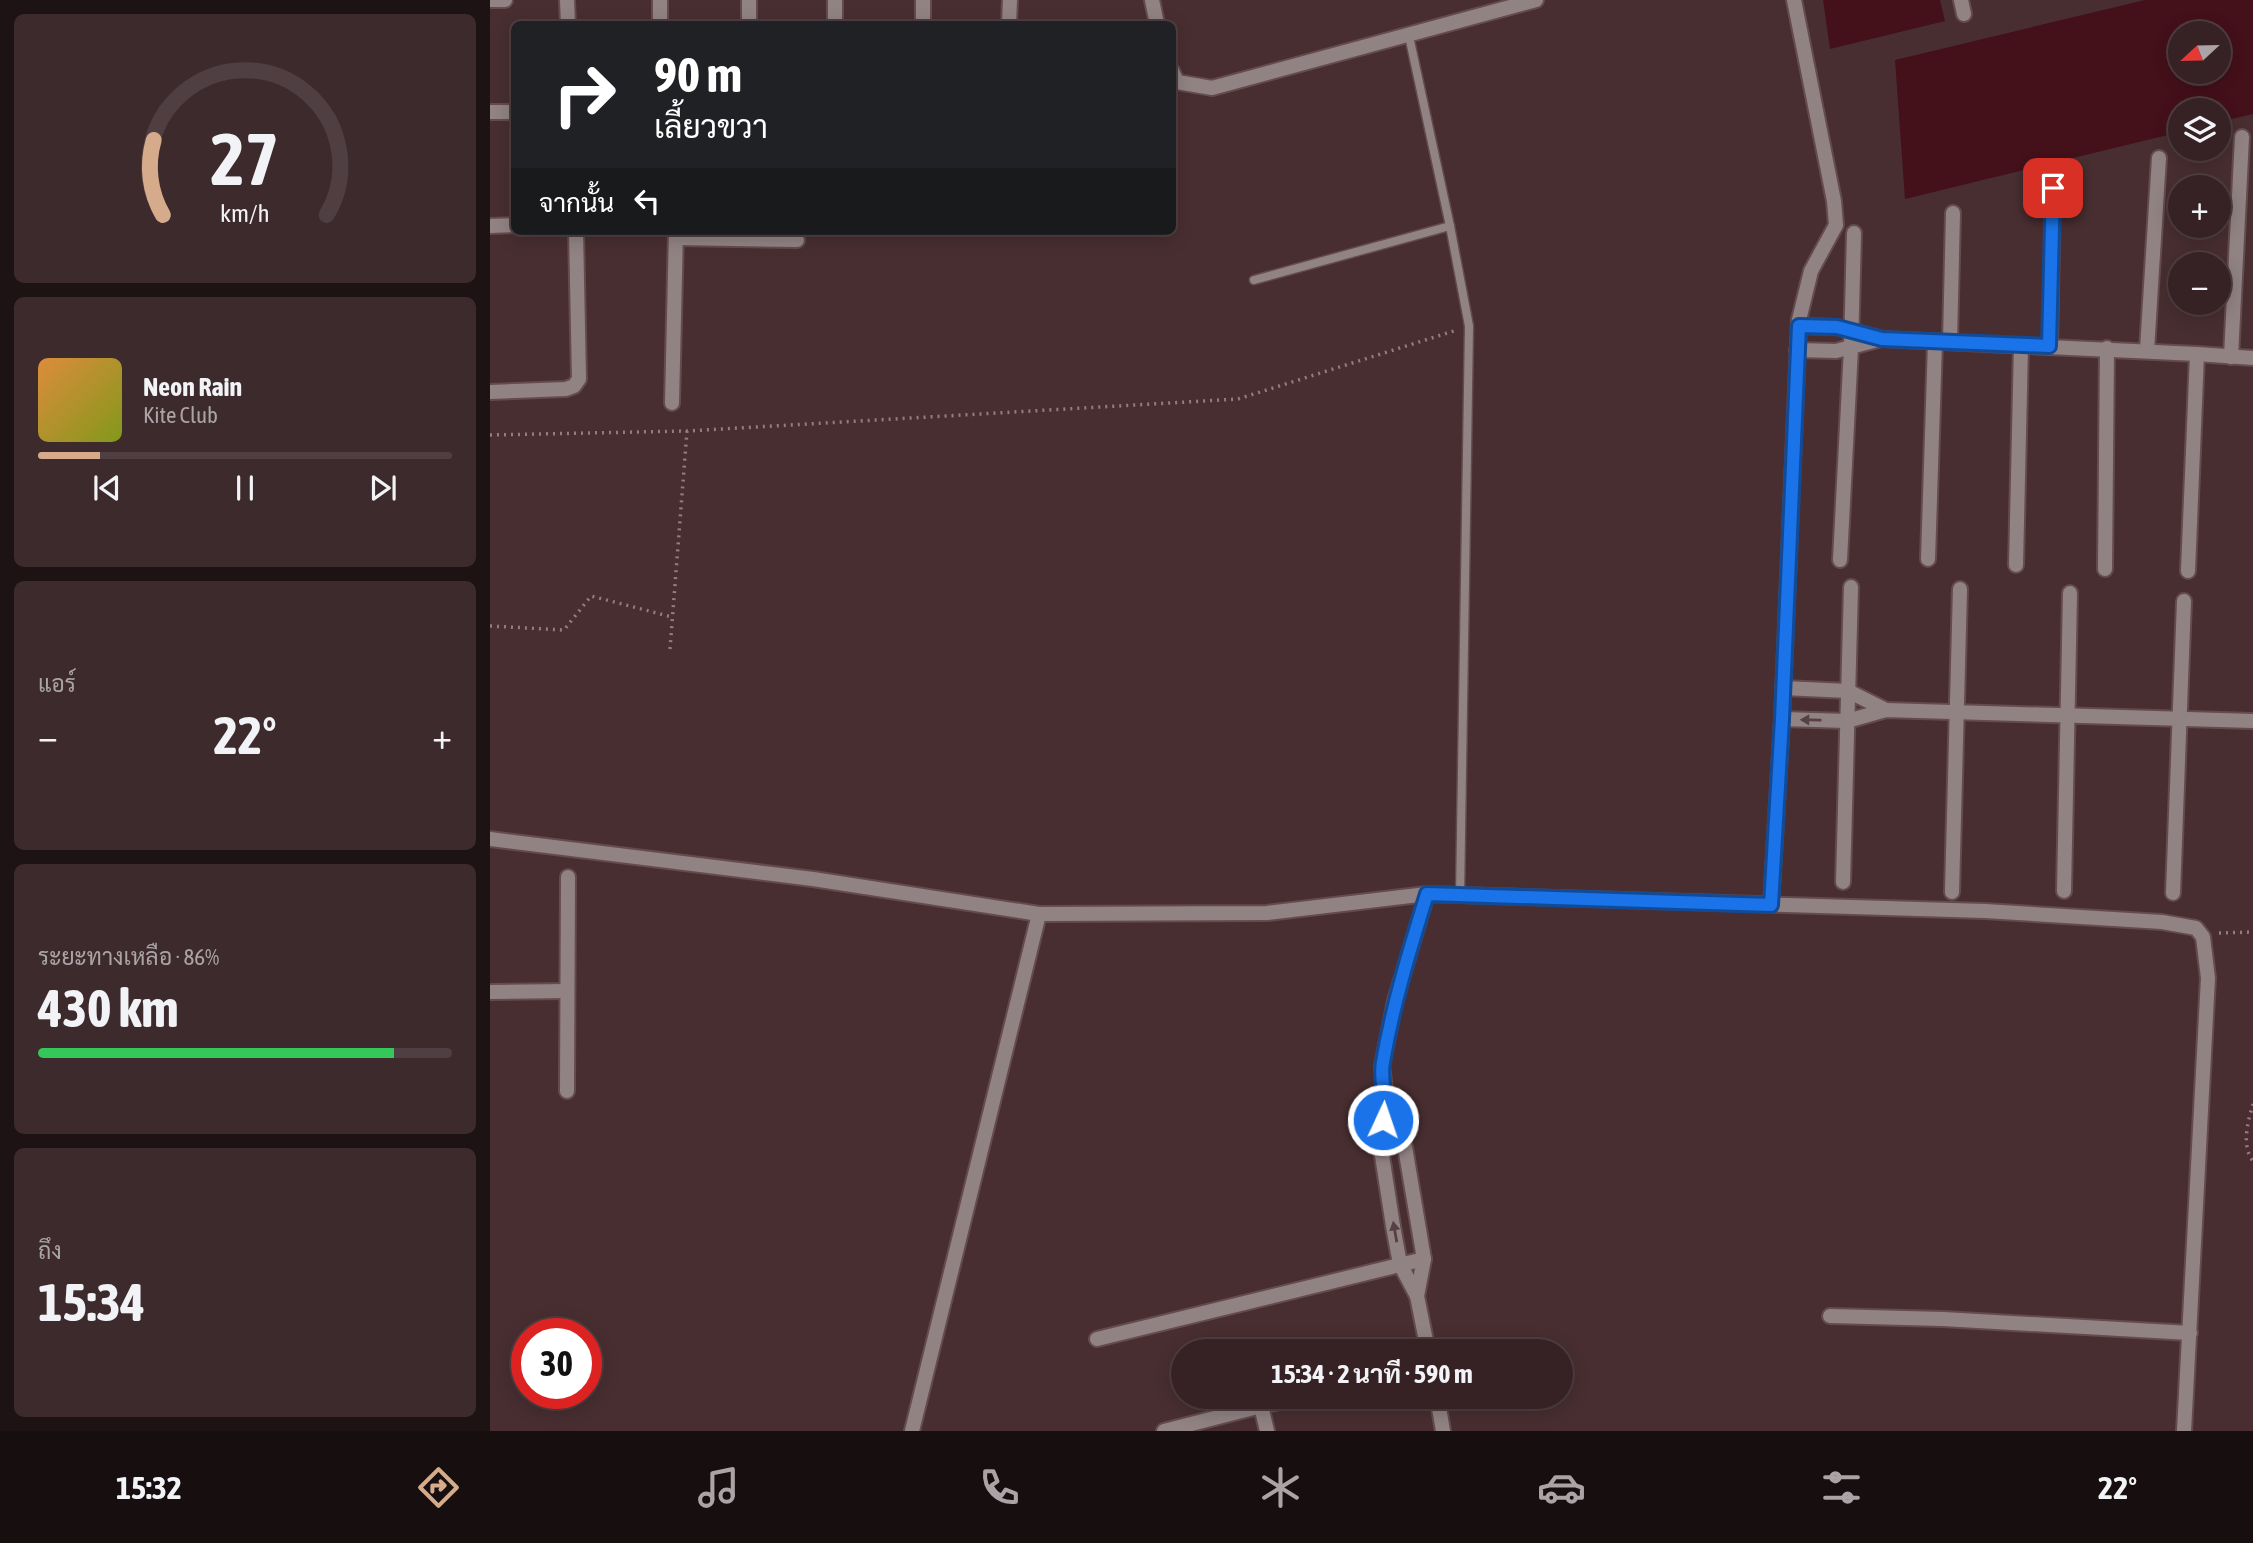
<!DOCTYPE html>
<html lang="th">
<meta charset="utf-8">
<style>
:root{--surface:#362225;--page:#3d2a2d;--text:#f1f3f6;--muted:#aaa4a7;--line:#503f42;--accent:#d6ab8b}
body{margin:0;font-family:"Asap Condensed",Sarabun,sans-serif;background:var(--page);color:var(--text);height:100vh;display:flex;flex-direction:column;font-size:26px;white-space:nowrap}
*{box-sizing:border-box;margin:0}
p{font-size:23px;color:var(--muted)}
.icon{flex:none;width:38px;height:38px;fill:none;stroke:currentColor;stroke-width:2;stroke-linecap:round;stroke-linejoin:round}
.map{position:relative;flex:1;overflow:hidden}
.sheet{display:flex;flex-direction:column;gap:14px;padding:14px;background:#1e1314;width:490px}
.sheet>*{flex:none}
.hud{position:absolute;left:21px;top:21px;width:665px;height:214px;border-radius:10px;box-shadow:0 4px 18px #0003,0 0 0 2px var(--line);background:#202124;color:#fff;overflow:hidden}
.needle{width:46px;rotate:248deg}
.buttons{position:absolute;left:1678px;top:21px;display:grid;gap:14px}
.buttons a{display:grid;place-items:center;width:63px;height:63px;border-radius:50%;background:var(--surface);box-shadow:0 4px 18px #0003,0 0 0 2px var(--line);font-size:35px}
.speed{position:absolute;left:21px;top:1318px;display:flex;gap:14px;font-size:35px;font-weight:700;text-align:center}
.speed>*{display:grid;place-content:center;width:91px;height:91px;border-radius:50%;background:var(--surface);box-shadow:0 4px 18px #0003,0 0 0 2px var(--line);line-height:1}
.speed .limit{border:10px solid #d22;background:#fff;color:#111}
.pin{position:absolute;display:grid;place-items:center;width:60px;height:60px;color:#fff;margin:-30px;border-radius:14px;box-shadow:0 4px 10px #0006}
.me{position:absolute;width:77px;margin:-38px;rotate:3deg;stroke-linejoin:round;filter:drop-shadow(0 0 5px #0008)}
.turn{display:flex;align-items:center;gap:24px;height:147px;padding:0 28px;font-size:32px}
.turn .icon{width:91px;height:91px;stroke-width:2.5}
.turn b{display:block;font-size:49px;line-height:60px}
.then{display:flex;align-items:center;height:66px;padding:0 28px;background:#0003;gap:14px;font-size:26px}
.big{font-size:52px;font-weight:700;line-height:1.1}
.sheet .widget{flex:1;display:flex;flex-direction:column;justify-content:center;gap:10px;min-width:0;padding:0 24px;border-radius:10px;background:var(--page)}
.sheet .dial{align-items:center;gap:0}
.dial svg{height:182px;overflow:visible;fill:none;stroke:var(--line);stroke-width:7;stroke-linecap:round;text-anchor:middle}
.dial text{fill:var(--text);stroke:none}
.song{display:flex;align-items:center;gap:21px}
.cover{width:84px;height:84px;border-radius:10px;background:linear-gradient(135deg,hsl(30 70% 55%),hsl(70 70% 35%))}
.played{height:7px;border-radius:4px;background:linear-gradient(90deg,var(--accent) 15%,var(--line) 15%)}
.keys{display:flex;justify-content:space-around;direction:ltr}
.heat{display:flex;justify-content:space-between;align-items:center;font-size:38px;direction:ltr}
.charge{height:10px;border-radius:5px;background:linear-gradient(90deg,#34c759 86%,var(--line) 0)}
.trip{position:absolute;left:681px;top:1339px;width:402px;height:70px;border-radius:35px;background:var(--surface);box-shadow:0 4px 18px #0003,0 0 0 2px var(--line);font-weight:700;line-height:70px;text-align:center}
.dock{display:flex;height:112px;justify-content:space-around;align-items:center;background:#160e0f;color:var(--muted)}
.dock .icon{width:49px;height:49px}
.dock .selected{color:var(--accent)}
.dock b{font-size:32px;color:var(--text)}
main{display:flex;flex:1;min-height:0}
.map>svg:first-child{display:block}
.water{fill:#44101a;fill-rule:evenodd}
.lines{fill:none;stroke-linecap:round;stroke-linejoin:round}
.lane-casing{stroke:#644b4e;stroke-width:11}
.street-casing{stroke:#644b4e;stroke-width:18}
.path{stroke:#937d7f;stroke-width:3.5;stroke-dasharray:2 5;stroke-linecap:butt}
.lane{stroke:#918384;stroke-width:8}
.street{stroke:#918384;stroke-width:14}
.oneway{fill:#574043}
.route-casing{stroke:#114b97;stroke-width:18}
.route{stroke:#1a73e8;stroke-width:12}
</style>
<main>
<section class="sheet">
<div class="widget dial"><svg viewBox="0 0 100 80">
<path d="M14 69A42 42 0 1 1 86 69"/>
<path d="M14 69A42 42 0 0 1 10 36" stroke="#d6ab8b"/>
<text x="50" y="56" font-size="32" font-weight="700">27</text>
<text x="50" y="72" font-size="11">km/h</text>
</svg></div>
<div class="widget">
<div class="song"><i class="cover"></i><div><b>Neon Rain</b><p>Kite Club</p></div></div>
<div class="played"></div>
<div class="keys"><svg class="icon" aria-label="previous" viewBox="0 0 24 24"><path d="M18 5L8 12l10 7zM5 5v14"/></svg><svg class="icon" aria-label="pause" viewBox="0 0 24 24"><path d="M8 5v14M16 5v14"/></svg><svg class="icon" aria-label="next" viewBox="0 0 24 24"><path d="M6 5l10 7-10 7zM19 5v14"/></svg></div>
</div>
<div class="widget"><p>แอร์</p>
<div class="heat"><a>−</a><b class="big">22°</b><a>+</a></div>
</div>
<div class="widget"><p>ระยะทางเหลือ · 86%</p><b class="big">430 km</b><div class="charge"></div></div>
<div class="widget"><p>ถึง</p><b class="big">15:34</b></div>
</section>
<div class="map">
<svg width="1763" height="1431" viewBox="0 0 1763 1431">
<rect width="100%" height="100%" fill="#482e31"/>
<g class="water">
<polygon points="1333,0 1450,0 1455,21 1340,49"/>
<path d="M1655,0H1763V114L1729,122V110H1690V132L1415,199L1405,60ZM1690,33H1729V72H1690Z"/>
</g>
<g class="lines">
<g class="lane-casing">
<g id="lane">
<polyline points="960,226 979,326 970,897"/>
<polyline points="764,280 960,226 919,36"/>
</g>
</g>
<g class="street-casing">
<g id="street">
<polyline points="0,0 15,0"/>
<polyline points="77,0 78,24"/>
<polyline points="259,0 259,24"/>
<polyline points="662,0 667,24"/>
<polyline points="1471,0 1474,14"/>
<polyline points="170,24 170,0"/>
<polyline points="345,24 345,0"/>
<polyline points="433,24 433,0"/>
<polyline points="519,24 520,0"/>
<polyline points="682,71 687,82 722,88 1046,0"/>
<polyline points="0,112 24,112"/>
<polyline points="0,226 24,225"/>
<polyline points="186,238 307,240"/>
<polyline points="1309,326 1347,327 1392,339 1707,354 1698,571"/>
<polyline points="1460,342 1463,213"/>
<polyline points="1560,346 1563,188"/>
<polyline points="1307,350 1346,351 1391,339"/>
<polyline points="1657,350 1669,158"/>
<polyline points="1707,354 1763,358"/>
<polyline points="1741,357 1752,137"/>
<polyline points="0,392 76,389 84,386 89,379 86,231"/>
<polyline points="182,403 186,231"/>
<polyline points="1438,559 1445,342"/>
<polyline points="1350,560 1361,348 1364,233"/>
<polyline points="1526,565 1531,345"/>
<polyline points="1615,569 1617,348"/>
<polyline points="1293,688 1358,691 1396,710"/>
<polyline points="1292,719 1357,721 1396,710 1763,721"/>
<polyline points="0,839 323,879 549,914 777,913 937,894 1495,911 1672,922 1706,928 1713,937 1718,978 1694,1431"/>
<polyline points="1353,882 1361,587"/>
<polyline points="1574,891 1580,593"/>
<polyline points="1462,892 1470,589"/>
<polyline points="1683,893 1694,601"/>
<polyline points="1281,905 1292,719 1309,320 1321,271 1346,225 1344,201 1304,0"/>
<polyline points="0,992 77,991"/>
<polyline points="77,1091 78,877"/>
<polyline points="897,1105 889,1136 903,1226 910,1264 927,1296 938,1351"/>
<polyline points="927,1296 934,1259 915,1147 897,1105 892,1066 905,1001 937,894"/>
<polyline points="1340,1316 1453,1319 1700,1333"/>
<polyline points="607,1339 934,1259"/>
<polyline points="947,1396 953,1431"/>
<polyline points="771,1406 817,1396"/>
<polyline points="422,1431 549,914"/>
<polyline points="674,1431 771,1406 777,1431"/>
</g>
</g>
<g class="path">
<polyline points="0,435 197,431 748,399 967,330"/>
<polyline points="0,626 74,630 101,596 182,617"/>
<polyline points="180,649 197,431"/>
<polyline points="1729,933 1763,932"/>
<path d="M1763,1104C1758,1121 1751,1146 1763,1161"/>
</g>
<use href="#lane" class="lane"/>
<use href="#street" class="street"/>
</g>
<defs><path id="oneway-solid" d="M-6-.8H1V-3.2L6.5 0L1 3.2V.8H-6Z" transform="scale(1.75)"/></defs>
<g class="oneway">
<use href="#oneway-solid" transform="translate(1321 720) rotate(-179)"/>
<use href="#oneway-solid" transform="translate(905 1232) rotate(-100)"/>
</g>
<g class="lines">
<g class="route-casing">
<path id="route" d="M893,1120C899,1098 889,1082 893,1062C903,1004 920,949 937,894L1281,905L1292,719L1309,326L1347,327L1392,339L1559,346L1563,188"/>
</g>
<use href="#route" class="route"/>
</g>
</svg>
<div class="buttons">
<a><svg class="needle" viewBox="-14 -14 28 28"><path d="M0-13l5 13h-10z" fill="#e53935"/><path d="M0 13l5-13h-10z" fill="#aaa4a7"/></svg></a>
<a><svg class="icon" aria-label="layers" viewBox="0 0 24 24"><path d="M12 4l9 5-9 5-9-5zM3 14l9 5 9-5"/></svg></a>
<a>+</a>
<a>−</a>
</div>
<div class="speed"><div class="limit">30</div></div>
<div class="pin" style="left:1563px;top:188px;background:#d93025"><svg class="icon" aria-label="arrive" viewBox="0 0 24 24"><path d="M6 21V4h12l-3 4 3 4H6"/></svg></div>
<svg class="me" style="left:893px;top:1120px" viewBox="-20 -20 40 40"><circle r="17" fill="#1a73e8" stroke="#fff" stroke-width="3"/><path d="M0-11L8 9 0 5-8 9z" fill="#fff"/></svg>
<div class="trip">15:34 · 2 นาที · 590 m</div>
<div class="hud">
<div class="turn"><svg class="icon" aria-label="right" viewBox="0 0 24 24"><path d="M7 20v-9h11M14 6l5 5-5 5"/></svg><div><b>90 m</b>เลี้ยวขวา</div></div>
<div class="then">จากนั้น<svg class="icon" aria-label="left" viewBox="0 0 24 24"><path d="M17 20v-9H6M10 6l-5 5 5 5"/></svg></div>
</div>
</div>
</main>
<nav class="dock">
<b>15:32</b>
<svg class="icon selected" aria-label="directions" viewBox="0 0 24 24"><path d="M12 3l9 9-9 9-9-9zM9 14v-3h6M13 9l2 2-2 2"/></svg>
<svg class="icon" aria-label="music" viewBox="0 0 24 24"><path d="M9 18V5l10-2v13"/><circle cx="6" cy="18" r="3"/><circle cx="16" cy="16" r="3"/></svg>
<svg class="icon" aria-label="phone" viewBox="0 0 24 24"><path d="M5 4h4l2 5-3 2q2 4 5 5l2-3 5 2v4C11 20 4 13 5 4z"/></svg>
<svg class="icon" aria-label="climate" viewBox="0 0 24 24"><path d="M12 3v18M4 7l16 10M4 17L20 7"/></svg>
<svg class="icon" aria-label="car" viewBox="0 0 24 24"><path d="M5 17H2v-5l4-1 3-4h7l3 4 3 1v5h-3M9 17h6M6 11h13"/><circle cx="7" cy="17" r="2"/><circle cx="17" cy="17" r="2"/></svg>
<svg class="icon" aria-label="filters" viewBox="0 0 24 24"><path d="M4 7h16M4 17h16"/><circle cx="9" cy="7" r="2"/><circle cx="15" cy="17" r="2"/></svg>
<b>22°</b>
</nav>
